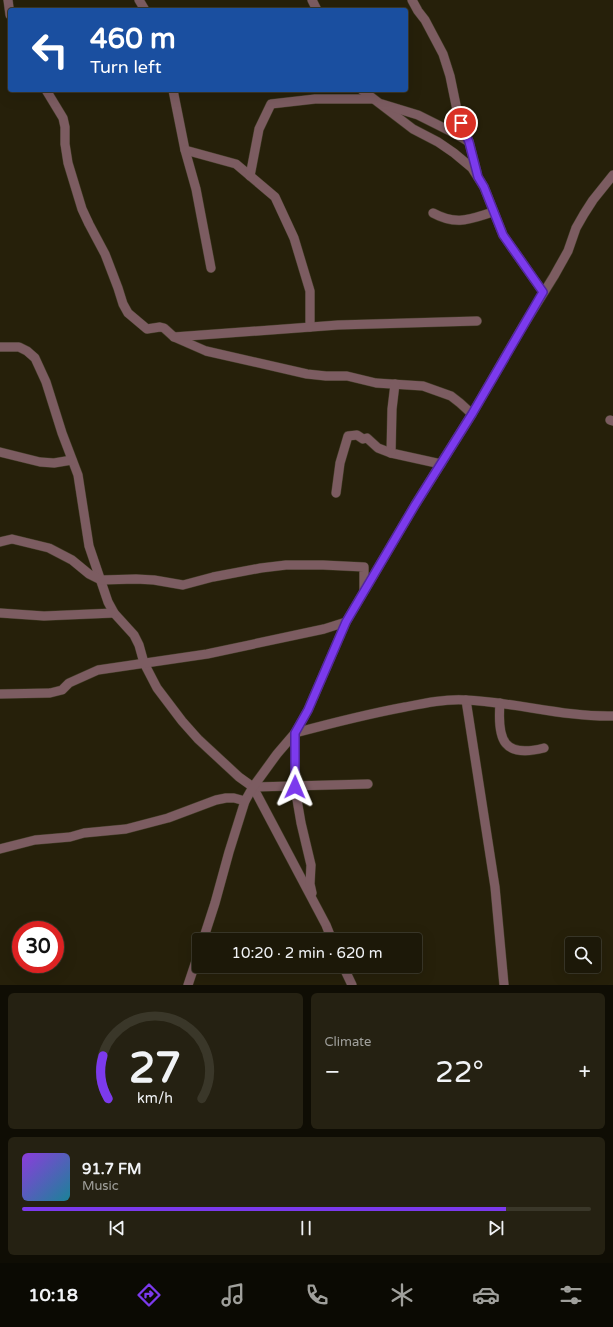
<!DOCTYPE html>
<meta charset="utf-8">
<style>
:root{--surface:#1c1808;--page:#252112;--text:#f1f3f6;--muted:#a0a09c;--line:#3a3729;--accent:#7c3aed}
body{margin:0;font-family:"Varela Round",sans-serif;background:var(--page);color:var(--text);height:100vh;display:flex;flex-direction:column;font-size:15px;white-space:nowrap}
*{box-sizing:border-box;margin:0}
p{font-size:13px;color:var(--muted)}
.icon{flex:none;width:22px;height:22px;fill:none;stroke:currentColor;stroke-width:2;stroke-linecap:round;stroke-linejoin:round}
.map{position:relative;height:985px;overflow:hidden}
.side{display:flex;flex-direction:column;gap:8px;padding:8px;background:#0f0d04;flex:1}
.side>*{flex:none}
.guide{position:absolute;left:8px;top:8px;width:400px;height:84px;border-radius:4px;box-shadow:0 4px 16px #0002,0 0 0 1px var(--line);background:#1a4fa0;color:#fff;overflow:hidden}
.controls{position:absolute;left:565px;top:937px;display:grid;gap:8px}
.controls a{display:grid;place-items:center;width:36px;height:36px;border-radius:4px;background:var(--surface);box-shadow:0 4px 16px #0002,0 0 0 1px var(--line);font-size:20px}
.speed{position:absolute;left:12px;top:921px;display:flex;gap:8px;font-size:20px;font-weight:700;text-align:center}
.speed>*{display:grid;place-content:center;width:52px;height:52px;border-radius:50%;background:var(--surface);box-shadow:0 4px 16px #0002,0 0 0 1px var(--line);line-height:1}
.speed .limit{border:6px solid #d22;background:#fff;color:#111}
.pin{position:absolute;display:grid;place-items:center;width:34px;height:34px;color:#fff;margin:-17px;border:2px solid #fff;border-radius:50%;box-shadow:0 1px 4px #0007}
.me{position:absolute;width:44px;margin:-22px;rotate:1deg;stroke-linejoin:round;filter:drop-shadow(0 0 3px #0008)}
.turn{display:flex;align-items:center;gap:14px;height:84px;padding:0 16px;font-size:18px}
.turn .icon{width:52px;height:52px;stroke-width:2.5}
.turn b{display:block;font-size:28px;line-height:34px}
.big{font-size:30px;font-weight:600;line-height:1.1}
.side .card{flex:1;display:flex;flex-direction:column;justify-content:center;gap:6px;min-width:0;padding:0 14px;border-radius:6px;background:var(--page)}
.side .dial{align-items:center;gap:0}
.dial svg{height:104px;overflow:visible;fill:none;stroke:var(--line);stroke-width:7;stroke-linecap:round;text-anchor:middle}
.dial text{fill:var(--text);stroke:none}
.song{display:flex;align-items:center;gap:12px}
.cover{width:48px;height:48px;border-radius:6px;background:linear-gradient(135deg,hsl(270 70% 55%),hsl(190 70% 35%))}
.played{height:4px;border-radius:2px;background:linear-gradient(90deg,var(--accent) 85%,var(--line) 85%)}
.keys{display:flex;justify-content:space-around;direction:ltr}
.heat{display:flex;justify-content:space-between;align-items:center;font-size:22px;direction:ltr}
.side .tiles{flex:1;display:grid;gap:8px;grid-template-columns:1fr 1fr}
.card:last-child{grid-column:span 2}
.trip{position:absolute;left:192px;top:933px;width:230px;height:40px;border-radius:4px;background:var(--surface);box-shadow:0 4px 16px #0002,0 0 0 1px var(--line);font-weight:600;line-height:40px;text-align:center}
.menu{display:flex;height:64px;justify-content:space-around;align-items:center;background:#0b0a03;color:var(--muted)}
.menu .icon{width:28px;height:28px}
.menu .selected{color:var(--accent)}
.menu b{font-size:18px;color:var(--text)}
.map>svg:first-child{display:block}
.lines{fill:none;stroke-linecap:round;stroke-linejoin:round}
.street-casing{stroke:#433d28;stroke-width:10}
.street{stroke:#7c5c61;stroke-width:9}
.route-casing{stroke:#51269a;stroke-width:10}
.route{stroke:#7c3aed;stroke-width:7}
</style>
<div class="map">
<svg width="613" height="985" viewBox="0 0 613 985">
<rect width="100%" height="100%" fill="#26200a"/>
<g class="lines">
<g class="street-casing">
<g id="street">
<polyline points="8,0 10,15"/>
<polyline points="139,0 145,10"/>
<polyline points="312,0 317,10"/>
<polyline points="412,0 418,11 425,20 443,54 450,76 457,110 461,123 469,142"/>
<polyline points="46,90 63,118 65,127 65,144 68,163 82,209 89,224 105,254 118,288 123,304 128,313 147,329 160,327 164,328 174,337 206,351 307,374 326,376 347,376 376,383 423,386 451,396 460,403 472,414"/>
<polyline points="173,90 185,150 236,164 275,197 294,238 310,291 310,327"/>
<polyline points="362,90 413,129 438,142 454,153 472,168 484,187 503,235 543,292"/>
<polyline points="382,104 418,115 454,133 469,142 477,173"/>
<polyline points="185,150 196,189 211,268"/>
<polyline points="250,176 259,129 271,104 315,99 372,99"/>
<path d="M433,213C457,226 470,219 493,212"/>
<polyline points="174,337 338,325 477,321"/>
<polyline points="0,347 19,347 27,351 35,358 46,382 62,433 78,475 89,546 108,602 114,613 134,635 139,645 144,663 157,688 182,721 198,739 239,777 253,787 326,925 332,940"/>
<polyline points="395,384 392,409 391,453 441,464"/>
<polyline points="610,420 613,421"/>
<polyline points="0,452 40,462 54,463 72,460"/>
<polyline points="336,493 340,463 348,436 357,435 363,439 367,438 378,448 391,453"/>
<polyline points="0,542 12,539 49,548 72,560 89,574 101,580 136,579 154,580 183,585 213,577 261,568 286,565 323,565 364,567 364,590"/>
<polyline points="0,613 44,616 114,613"/>
<polyline points="0,694 50,693 62,690 69,683 98,670 207,654 324,629 346,622"/>
<polyline points="466,700 495,887 504,985"/>
<path d="M500,703C497,741 504,758 544,748"/>
<polyline points="253,787 368,784"/>
<polyline points="0,849 35,840 70,837 84,833 126,829 168,818 216,800 226,798 234,798 245,801"/>
<path d="M312,893L310,884L311,865L301,823L295,788V733C332,723 368,714 405,707C425,703 444,699 465,700C515,702 563,717 613,716"/>
<polyline points="203,940 215,903 229,852 245,801 253,787 277,754 295,733 308,710 346,622 415,505 472,414 523,326 554,276 568,251 576,228 584,214 593,200 613,175"/>
<polyline points="343,966 352,985"/>
<polyline points="188,985 199,952"/>
</g>
</g>
<use href="#street" class="street"/>
</g>
<g class="lines">
<g class="route-casing">
<polyline id="route" points="295,787 295,733 308,710 346,622 415,505 472,414 543,292 503,235 484,187 478,177 469,142 461,123"/>
</g>
<use href="#route" class="route"/>
</g>
</svg>
<div class="controls">
<a><svg class="icon" aria-label="search" viewBox="0 0 24 24"><circle cx="10" cy="10" r="6"/><path d="M15 15l6 6"/></svg></a>
</div>
<div class="speed"><div class="limit">30</div></div>
<div class="pin" style="left:461px;top:123px;background:#d93025"><svg class="icon" aria-label="arrive" viewBox="0 0 24 24"><path d="M6 21V4h12l-3 4 3 4H6"/></svg></div>
<svg class="me" style="left:295px;top:787px" viewBox="-20 -20 40 40"><path d="M0-17L14 15 0 8-14 15z" fill="#7c3aed" stroke="#fff" stroke-width="4"/></svg>
<div class="trip">10:20 · 2 min · 620 m</div>
<div class="guide">
<div class="turn"><svg class="icon" aria-label="left" viewBox="0 0 24 24"><path d="M17 20v-9H6M10 6l-5 5 5 5"/></svg><div><b>460 m</b>Turn left</div></div>
</div>
</div>
<section class="side">
<div class="tiles">
<div class="card dial"><svg viewBox="0 0 100 80">
<path d="M14 69A42 42 0 1 1 86 69"/>
<path d="M14 69A42 42 0 0 1 10 36" stroke="#7c3aed"/>
<text x="50" y="56" font-size="32" font-weight="700">27</text>
<text x="50" y="72" font-size="11">km/h</text>
</svg></div>
<div class="card"><p>Climate</p>
<div class="heat"><a>−</a><b class="big">22°</b><a>+</a></div>
</div>
<div class="card">
<div class="song"><i class="cover"></i><div><b>91.7 FM</b><p>Music</p></div></div>
<div class="played"></div>
<div class="keys"><svg class="icon" aria-label="previous" viewBox="0 0 24 24"><path d="M18 5L8 12l10 7zM5 5v14"/></svg><svg class="icon" aria-label="pause" viewBox="0 0 24 24"><path d="M8 5v14M16 5v14"/></svg><svg class="icon" aria-label="next" viewBox="0 0 24 24"><path d="M6 5l10 7-10 7zM19 5v14"/></svg></div>
</div>
</div>
</section>
<nav class="menu">
<b>10:18</b>
<svg class="icon selected" aria-label="directions" viewBox="0 0 24 24"><path d="M12 3l9 9-9 9-9-9zM9 14v-3h6M13 9l2 2-2 2"/></svg>
<svg class="icon" aria-label="music" viewBox="0 0 24 24"><path d="M9 18V5l10-2v13"/><circle cx="6" cy="18" r="3"/><circle cx="16" cy="16" r="3"/></svg>
<svg class="icon" aria-label="phone" viewBox="0 0 24 24"><path d="M5 4h4l2 5-3 2q2 4 5 5l2-3 5 2v4C11 20 4 13 5 4z"/></svg>
<svg class="icon" aria-label="climate" viewBox="0 0 24 24"><path d="M12 3v18M4 7l16 10M4 17L20 7"/></svg>
<svg class="icon" aria-label="car" viewBox="0 0 24 24"><path d="M5 17H2v-5l4-1 3-4h7l3 4 3 1v5h-3M9 17h6M6 11h13"/><circle cx="7" cy="17" r="2"/><circle cx="17" cy="17" r="2"/></svg>
<svg class="icon" aria-label="filters" viewBox="0 0 24 24"><path d="M4 7h16M4 17h16"/><circle cx="9" cy="7" r="2"/><circle cx="15" cy="17" r="2"/></svg>
</nav>
